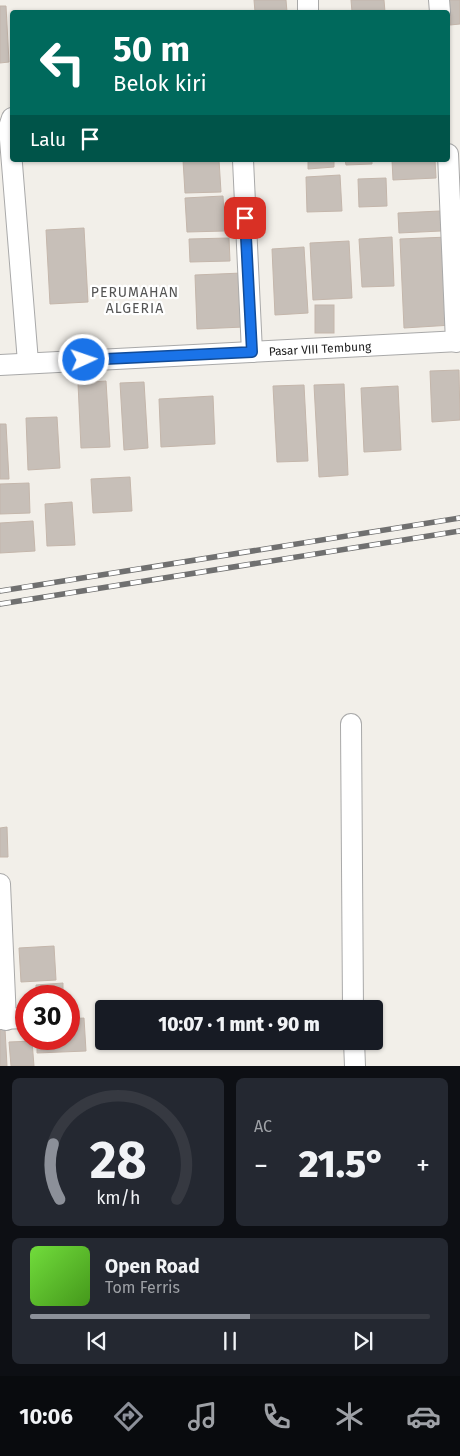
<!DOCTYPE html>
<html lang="id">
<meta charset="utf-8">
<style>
:root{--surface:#171b24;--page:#242831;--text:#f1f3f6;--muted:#9ea1a6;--line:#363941;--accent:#8c9099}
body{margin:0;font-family:"Fira Sans",sans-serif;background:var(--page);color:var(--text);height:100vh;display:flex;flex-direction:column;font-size:19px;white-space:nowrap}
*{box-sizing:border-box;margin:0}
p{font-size:16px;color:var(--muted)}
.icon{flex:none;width:28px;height:28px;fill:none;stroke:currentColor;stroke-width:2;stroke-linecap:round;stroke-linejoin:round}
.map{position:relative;height:1066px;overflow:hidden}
.details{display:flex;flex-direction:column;gap:12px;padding:12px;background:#0d0f14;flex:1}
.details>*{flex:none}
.top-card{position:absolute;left:10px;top:10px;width:440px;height:152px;border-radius:5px;box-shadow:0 1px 4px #0004;background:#00695c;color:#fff;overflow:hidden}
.speed{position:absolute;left:15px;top:985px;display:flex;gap:10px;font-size:25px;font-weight:700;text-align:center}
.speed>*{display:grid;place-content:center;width:65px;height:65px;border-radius:50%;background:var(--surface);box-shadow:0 1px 4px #0004;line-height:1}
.speed .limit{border:8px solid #d22;background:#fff;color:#111}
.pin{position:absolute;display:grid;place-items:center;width:42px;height:42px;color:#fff;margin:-21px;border-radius:10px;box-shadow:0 2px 8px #0006}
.me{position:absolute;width:55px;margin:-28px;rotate:87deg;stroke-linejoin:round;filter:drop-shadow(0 0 4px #0008)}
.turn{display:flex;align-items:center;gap:18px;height:105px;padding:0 20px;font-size:22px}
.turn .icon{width:65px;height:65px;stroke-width:2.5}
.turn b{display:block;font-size:35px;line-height:42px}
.then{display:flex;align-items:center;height:48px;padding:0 20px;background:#0003;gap:10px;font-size:19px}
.big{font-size:38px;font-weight:800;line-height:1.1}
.details .tile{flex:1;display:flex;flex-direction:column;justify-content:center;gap:8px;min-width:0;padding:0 18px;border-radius:8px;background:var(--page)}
.details .dial{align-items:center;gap:0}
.dial svg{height:130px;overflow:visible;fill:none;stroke:var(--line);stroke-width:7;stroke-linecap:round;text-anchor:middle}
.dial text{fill:var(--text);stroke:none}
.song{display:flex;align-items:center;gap:15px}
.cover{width:60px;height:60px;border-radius:8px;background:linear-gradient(135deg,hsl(100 70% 55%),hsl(100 70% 35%))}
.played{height:5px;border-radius:2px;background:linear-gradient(90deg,var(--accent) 55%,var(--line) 55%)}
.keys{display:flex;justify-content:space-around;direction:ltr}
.heat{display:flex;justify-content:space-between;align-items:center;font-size:28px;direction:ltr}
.details .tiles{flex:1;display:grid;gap:12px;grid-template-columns:1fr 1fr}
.tile:last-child{grid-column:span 2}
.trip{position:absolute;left:95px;top:1000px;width:288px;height:50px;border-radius:5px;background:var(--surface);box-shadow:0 1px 4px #0004;font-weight:800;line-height:50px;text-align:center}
.tab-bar{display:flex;height:80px;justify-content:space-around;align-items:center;background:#090b0e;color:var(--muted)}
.tab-bar .icon{width:35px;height:35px}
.tab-bar .active{color:var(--accent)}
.tab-bar b{font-size:22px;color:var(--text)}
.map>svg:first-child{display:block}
.building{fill:#c7bfb8;stroke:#c4b6ab}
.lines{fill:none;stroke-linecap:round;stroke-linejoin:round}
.street-casing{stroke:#a9a9a9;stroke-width:22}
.street{stroke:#fff;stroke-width:20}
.rail-casing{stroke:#707070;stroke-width:5.5}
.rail{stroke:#fff;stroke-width:4;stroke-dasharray:11;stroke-linecap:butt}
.route-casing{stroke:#114b97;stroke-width:12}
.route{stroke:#1a73e8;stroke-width:9}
.labels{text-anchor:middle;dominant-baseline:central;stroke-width:4.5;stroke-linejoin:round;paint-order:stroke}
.street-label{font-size:12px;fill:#222;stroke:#fff}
.neighbourhood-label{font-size:14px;letter-spacing:1px;fill:#555;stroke:#fff}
</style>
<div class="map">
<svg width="460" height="1066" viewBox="0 0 460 1066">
<rect width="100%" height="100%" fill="#f2efe9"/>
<g class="building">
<polygon points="254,0 286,0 287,12 255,12"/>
<polygon points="351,0 384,0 385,12 352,12"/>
<polygon points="449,0 460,0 460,24 450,25"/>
<polygon points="0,6 6,6 9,62 0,63"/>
<polygon points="183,160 219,160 221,192 185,193"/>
<polygon points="308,160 334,160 334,167 308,169"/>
<polygon points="345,160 372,160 372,164 346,165"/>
<polygon points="392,160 435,160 436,178 393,180"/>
<polygon points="340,175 342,211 307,212 306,177"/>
<polygon points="386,178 387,206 359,207 358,179"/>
<polygon points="223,196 225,231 187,232 185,198"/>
<polygon points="440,211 441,231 399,233 398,213"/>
<polygon points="84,228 88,302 50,304 46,230"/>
<polygon points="392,237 394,286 362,287 359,239"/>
<polygon points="448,237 452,325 404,328 400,239"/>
<polygon points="229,238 230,261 190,262 189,239"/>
<polygon points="349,241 352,298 313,300 310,243"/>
<polygon points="304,247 308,313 275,315 272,249"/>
<polygon points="242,273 244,327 197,329 195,275"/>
<rect x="315" y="305" width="19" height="28"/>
<polygon points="459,370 460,420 432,422 430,371"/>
<polygon points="106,381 110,447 81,448 78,383"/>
<polygon points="144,382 148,448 124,450 120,383"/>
<polygon points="344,384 348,475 319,477 314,385"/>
<polygon points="304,385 308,461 277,462 273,386"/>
<polygon points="398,386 401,450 364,452 361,388"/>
<polygon points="213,396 215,444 161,447 159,399"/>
<polygon points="57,417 60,468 28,470 26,418"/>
<polygon points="0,424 6,424 9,479 0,479"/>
<polygon points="130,477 132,511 93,513 91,479"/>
<polygon points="29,483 30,513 0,514 0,484"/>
<polygon points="72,502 75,545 47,546 45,504"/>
<polygon points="33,521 35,551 0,553 0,523"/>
<polygon points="7,827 8,857 0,857 0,828"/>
<polygon points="54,946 56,980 21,982 19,948"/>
<polygon points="63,983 63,996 36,996 36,985"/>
<polygon points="84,1018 86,1051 37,1053 37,1039 69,1039 69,1019"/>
<polygon points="0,1029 5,1029 7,1066 0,1066"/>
<polygon points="32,1041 34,1066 11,1066 9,1042"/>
</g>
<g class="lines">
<g class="street-casing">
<g id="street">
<polyline points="308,0 308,12"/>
<polyline points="439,0 440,12"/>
<polyline points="12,118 9,127 28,362"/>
<polyline points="448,154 456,342"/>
<polyline points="243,160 252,352"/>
<polyline points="0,365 460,341"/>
<polyline points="351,724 353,1009"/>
<polyline points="0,884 6,1020"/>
<polyline points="0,1019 26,1018"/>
<polyline points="354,1041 355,1066"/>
</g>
</g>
<use href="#street" class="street"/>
<g class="rail-casing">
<g id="rail">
<polyline points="0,591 460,518"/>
<polyline points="0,604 460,531"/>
</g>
</g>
<use href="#rail" class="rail"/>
</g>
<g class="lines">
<g class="route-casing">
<polyline id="route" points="84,360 252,352 245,218"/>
</g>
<use href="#route" class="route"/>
</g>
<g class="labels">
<g class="street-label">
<text transform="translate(320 349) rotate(-3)">Pasar VIII Tembung</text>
</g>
<g class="neighbourhood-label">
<text x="135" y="292">PERUMAHAN<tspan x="135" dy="16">ALGERIA</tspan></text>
</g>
</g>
</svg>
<div class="speed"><div class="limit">30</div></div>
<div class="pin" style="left:245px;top:218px;background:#d93025"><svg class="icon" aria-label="arrive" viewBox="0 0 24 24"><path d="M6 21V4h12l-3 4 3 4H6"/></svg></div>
<svg class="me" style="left:84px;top:360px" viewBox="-20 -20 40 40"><circle r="17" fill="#1a73e8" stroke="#fff" stroke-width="3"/><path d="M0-11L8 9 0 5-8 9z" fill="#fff"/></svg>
<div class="trip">10:07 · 1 mnt · 90 m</div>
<div class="top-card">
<div class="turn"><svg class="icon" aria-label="left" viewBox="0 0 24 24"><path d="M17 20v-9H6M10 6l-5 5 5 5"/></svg><div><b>50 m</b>Belok kiri</div></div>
<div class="then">Lalu<svg class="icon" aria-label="arrive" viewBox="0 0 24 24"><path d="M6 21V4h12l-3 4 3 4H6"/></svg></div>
</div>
</div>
<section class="details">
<div class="tiles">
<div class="tile dial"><svg viewBox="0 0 100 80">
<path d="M14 69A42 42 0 1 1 86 69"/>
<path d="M14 69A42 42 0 0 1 10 35" stroke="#8c9099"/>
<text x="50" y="56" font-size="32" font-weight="700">28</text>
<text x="50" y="72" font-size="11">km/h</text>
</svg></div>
<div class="tile"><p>AC</p>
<div class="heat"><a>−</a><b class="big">21.5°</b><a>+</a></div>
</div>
<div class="tile">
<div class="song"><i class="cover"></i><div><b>Open Road</b><p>Tom Ferris</p></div></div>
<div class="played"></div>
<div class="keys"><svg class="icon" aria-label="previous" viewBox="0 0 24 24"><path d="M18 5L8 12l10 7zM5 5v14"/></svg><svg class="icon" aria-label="pause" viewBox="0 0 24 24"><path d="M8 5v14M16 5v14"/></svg><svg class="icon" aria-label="next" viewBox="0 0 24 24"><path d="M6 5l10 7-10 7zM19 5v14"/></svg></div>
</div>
</div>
</section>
<nav class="tab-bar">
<b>10:06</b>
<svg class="icon active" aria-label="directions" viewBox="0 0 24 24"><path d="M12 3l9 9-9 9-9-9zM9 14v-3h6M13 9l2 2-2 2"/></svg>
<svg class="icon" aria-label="music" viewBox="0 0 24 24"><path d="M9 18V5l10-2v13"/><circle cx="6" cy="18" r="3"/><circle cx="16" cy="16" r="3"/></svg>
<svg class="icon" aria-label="phone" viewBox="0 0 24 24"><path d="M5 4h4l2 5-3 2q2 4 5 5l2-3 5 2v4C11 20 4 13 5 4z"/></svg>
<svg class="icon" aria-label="climate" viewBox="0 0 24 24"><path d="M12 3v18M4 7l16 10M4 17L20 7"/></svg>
<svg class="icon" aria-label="car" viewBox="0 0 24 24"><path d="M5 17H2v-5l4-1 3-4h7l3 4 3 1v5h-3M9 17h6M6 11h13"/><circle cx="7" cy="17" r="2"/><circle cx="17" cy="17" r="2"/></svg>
</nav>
